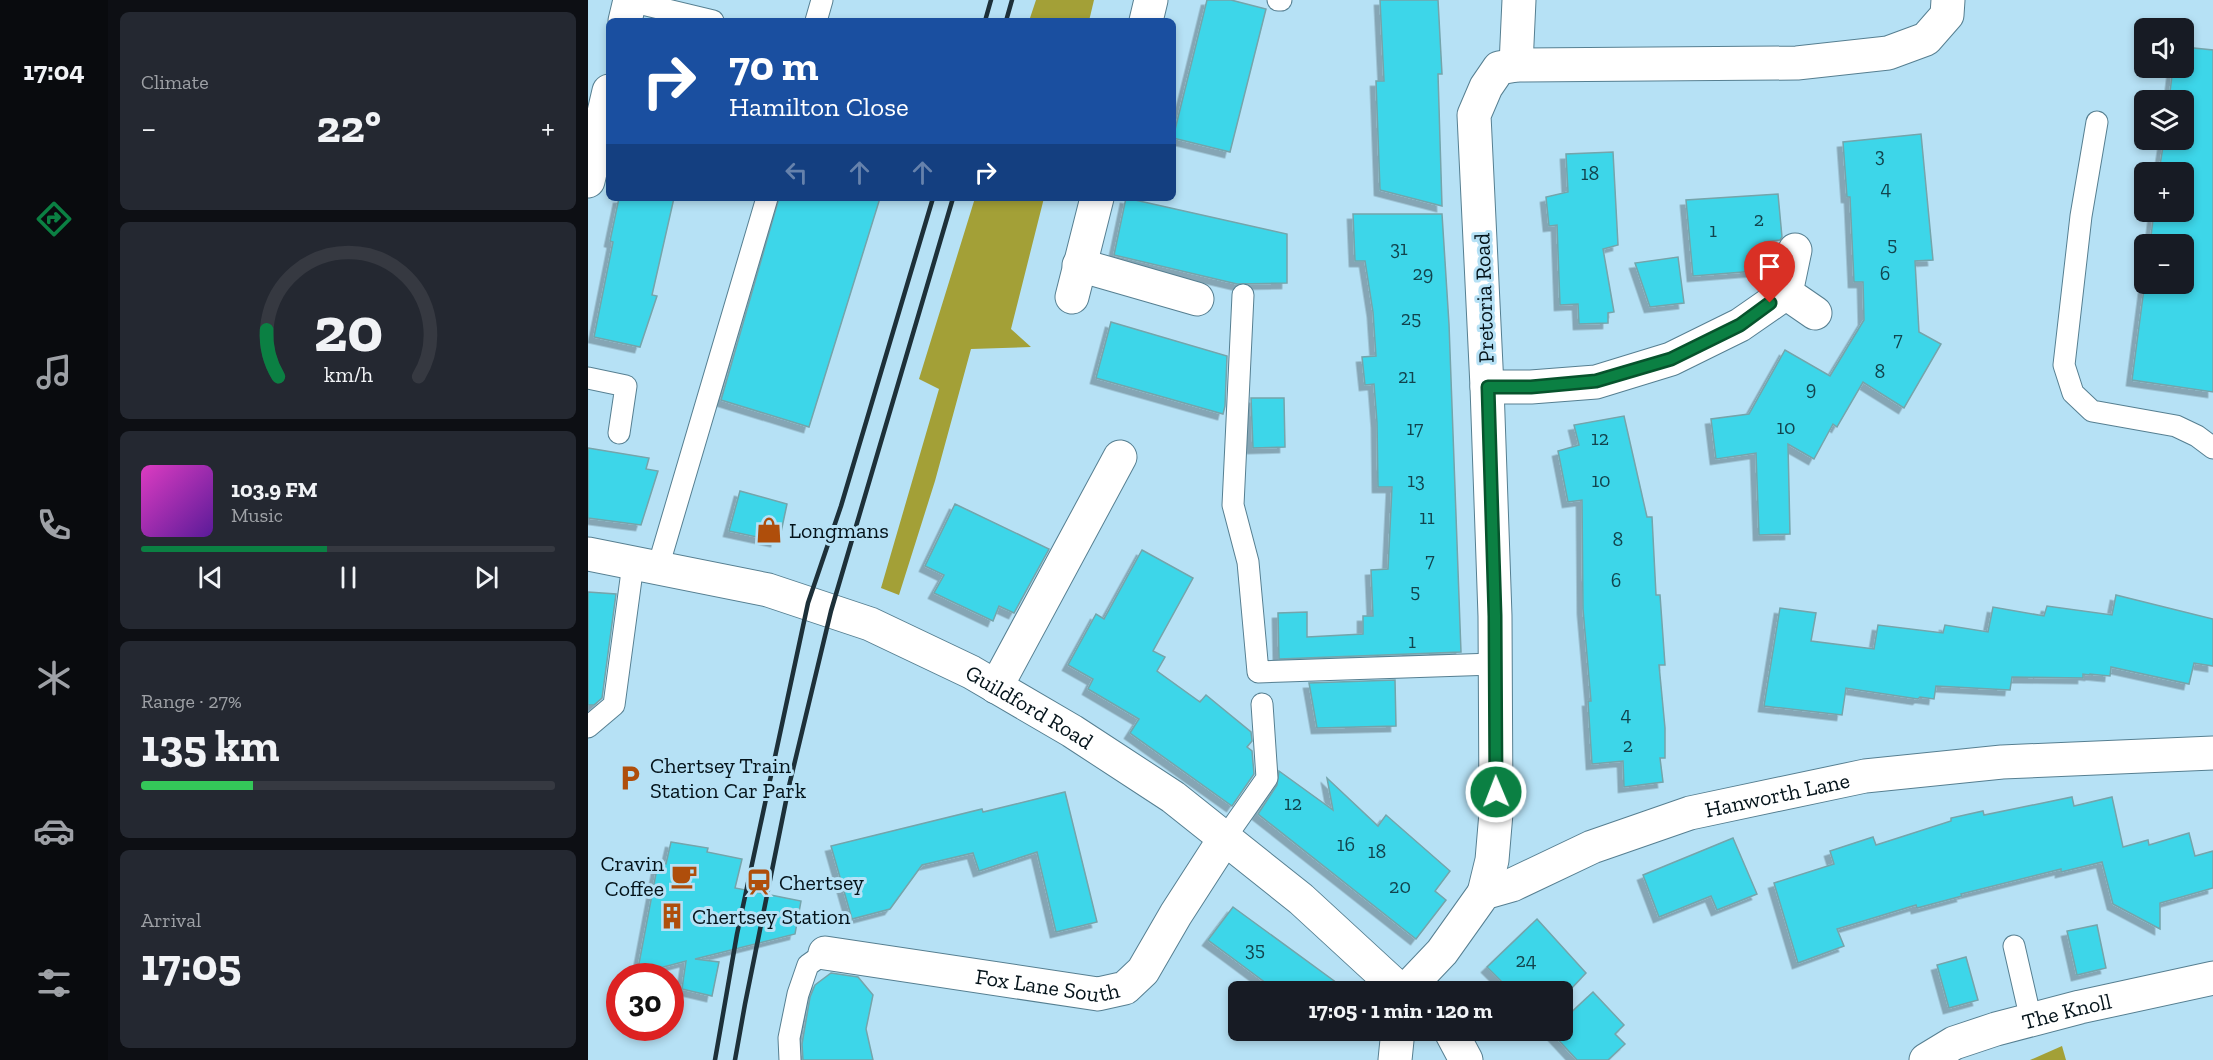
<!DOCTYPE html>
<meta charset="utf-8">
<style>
:root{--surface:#171b24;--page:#242831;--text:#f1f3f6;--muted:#9ea1a6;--line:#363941;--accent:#0b8043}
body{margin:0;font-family:"Zilla Slab",serif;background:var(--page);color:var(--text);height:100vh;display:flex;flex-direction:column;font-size:22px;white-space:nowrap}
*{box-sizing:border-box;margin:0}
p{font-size:20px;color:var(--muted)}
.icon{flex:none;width:33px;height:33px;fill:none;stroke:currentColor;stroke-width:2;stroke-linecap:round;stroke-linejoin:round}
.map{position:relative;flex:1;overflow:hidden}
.panel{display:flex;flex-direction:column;gap:12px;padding:12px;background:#0d0f14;width:480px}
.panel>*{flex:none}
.banner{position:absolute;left:18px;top:18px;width:570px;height:183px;border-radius:9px;box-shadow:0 3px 9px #0003;background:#1a4fa0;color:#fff;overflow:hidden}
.controls{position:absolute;left:1546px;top:18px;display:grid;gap:12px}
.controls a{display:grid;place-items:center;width:60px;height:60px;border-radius:9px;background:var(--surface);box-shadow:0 3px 9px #0003;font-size:30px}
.speed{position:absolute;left:18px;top:963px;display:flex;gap:12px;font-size:30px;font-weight:700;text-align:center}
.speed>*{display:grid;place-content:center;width:78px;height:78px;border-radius:50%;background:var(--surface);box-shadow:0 3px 9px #0003;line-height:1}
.speed .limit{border:9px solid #d22;background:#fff;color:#111}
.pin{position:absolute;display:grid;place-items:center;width:51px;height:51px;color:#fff;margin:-62px -26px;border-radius:50% 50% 50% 0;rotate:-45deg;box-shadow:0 0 6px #0007}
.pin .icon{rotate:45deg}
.me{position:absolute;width:66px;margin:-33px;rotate:359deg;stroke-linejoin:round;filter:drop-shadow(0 0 4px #0008)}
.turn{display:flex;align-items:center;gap:21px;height:126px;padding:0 24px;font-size:27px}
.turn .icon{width:78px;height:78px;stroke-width:2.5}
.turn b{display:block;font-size:42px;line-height:51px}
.lanes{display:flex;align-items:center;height:57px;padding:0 24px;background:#0003;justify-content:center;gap:30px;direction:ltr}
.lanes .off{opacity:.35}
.big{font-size:45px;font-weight:700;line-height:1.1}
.panel .widget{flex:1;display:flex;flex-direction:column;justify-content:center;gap:9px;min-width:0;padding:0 21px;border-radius:9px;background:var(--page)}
.panel .dial{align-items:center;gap:0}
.dial svg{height:156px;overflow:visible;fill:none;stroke:var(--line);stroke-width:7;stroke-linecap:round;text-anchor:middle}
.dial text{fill:var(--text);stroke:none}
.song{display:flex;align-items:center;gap:18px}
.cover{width:72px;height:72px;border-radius:9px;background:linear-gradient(135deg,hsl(310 70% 55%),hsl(270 70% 35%))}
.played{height:6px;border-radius:3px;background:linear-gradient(90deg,var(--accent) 45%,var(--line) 45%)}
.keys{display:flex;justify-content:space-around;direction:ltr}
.heat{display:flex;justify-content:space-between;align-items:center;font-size:33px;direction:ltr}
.charge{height:9px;border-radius:4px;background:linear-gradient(90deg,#34c759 27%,var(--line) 0)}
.trip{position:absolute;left:640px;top:981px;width:345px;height:60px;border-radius:9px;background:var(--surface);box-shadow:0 3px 9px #0003;font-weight:700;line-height:60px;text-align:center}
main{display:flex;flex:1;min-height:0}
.dock{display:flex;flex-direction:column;width:108px;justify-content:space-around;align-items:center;background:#090b0e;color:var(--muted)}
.dock .icon{width:42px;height:42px}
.dock .current{color:var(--accent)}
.dock b{font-size:27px;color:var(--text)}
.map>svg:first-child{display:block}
.forest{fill:#a3a037}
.building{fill:#3ed6e9;stroke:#74a4ab;stroke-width:1.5;filter:url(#shadow)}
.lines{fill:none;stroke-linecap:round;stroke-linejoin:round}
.service-casing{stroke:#567f91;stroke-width:23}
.minor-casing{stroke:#567f91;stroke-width:35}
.service{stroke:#fff;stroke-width:21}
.minor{stroke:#fff;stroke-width:33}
.rail{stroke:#1d3039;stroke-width:4.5}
.route-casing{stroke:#07532c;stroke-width:15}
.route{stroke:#0b8043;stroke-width:10}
.labels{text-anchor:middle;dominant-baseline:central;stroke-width:6;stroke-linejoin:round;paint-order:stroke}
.number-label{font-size:20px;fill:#12444e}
.street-label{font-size:22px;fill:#04131a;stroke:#b6e1f5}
.poi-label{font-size:22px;fill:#04131a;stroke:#b6e1f5;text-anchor:start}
</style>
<main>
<nav class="dock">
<b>17:04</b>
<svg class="icon current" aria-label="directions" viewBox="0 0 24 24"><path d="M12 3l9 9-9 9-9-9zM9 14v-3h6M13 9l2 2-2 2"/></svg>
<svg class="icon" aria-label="music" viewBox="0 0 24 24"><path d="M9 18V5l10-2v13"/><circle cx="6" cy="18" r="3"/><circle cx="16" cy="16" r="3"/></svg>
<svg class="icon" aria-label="phone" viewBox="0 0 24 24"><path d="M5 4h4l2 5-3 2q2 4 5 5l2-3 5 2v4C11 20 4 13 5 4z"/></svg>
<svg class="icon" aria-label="climate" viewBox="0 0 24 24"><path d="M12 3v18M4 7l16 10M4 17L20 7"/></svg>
<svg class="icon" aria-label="car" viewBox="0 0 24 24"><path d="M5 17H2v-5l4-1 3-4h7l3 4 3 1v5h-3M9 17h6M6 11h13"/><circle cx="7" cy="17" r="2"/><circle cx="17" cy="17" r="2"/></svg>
<svg class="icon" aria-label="filters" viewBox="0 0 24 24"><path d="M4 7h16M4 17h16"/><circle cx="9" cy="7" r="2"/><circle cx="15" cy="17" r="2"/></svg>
</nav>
<section class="panel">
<div class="widget"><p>Climate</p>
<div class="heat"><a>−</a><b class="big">22°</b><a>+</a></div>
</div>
<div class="widget dial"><svg viewBox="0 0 100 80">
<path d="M14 69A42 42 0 1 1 86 69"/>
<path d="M14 69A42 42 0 0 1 8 45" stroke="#0b8043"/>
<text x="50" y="56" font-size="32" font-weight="700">20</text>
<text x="50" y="72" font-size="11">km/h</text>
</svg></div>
<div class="widget">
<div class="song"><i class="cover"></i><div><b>103.9 FM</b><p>Music</p></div></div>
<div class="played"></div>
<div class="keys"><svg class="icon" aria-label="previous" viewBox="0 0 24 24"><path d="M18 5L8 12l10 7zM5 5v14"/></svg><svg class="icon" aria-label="pause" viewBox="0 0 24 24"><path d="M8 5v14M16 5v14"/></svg><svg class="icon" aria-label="next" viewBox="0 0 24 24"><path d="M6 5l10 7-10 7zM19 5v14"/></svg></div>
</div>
<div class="widget"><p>Range · 27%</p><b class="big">135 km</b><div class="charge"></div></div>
<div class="widget"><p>Arrival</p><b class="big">17:05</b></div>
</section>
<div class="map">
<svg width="1625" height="1060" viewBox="0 0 1625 1060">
<defs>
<filter id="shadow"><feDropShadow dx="-5.5" dy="5.5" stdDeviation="0" flood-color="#0004"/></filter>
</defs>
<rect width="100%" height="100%" fill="#b6e1f5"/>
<g class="forest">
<polygon points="448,0 506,0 501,21 441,21"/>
<polygon points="387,198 456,198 423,329 443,347 383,349 347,481 311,595 293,588 351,389 331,379"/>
<polygon points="1474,1046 1478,1060 1442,1060"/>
</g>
<g class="building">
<polygon points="619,0 643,0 678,9 642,152 585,138"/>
<polygon points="792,0 850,0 854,74 850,74 854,206 792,190 788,81 796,81"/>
<polygon points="1596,47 1625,50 1625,392 1544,380 1557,281 1557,284 1596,284 1596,244 1562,244 1566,212 1596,212 1596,172 1571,172 1576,140 1596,140 1596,100 1581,100 1585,68 1596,68"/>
<polygon points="1333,134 1345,260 1327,261 1331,332 1353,344 1316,408 1275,382 1249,427 1245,424 1226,459 1200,444 1202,534 1171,535 1168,453 1128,459 1123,419 1161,414 1197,350 1242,376 1276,320 1275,282 1266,282 1262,197 1259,197 1255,142"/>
<polygon points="1025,152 1030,245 1015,249 1026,312 1020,313 1020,323 991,324 990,304 972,305 969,225 961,226 958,197 980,192 978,154"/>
<polygon points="1190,194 1194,237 1192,240 1177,242 1180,270 1105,276 1098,200"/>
<polygon points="31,198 86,198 64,295 69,296 52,347 6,337 25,242 22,241"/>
<polygon points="191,198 292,198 221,427 133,400"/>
<polygon points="538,198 699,234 699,283 649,284 526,255"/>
<polygon points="765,214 854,214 861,324 873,652 691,659 690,613 719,612 719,637 775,634 775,616 785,616 783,570 800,569 804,487 790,487 789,422 786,384 777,385 774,357 788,356 785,312 777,261 767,261"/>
<polygon points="1090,257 1096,303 1062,307 1047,263"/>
<polygon points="523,322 639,356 637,406 635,414 508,378"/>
<polygon points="663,398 696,398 697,447 665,448"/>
<polygon points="1036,416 1059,517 1064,517 1068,595 1072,595 1077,665 1071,665 1077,728 1077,758 1072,758 1075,782 1036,787 1035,761 1004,764 1000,701 1003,701 995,609 994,500 980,502 970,451 991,445 986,425"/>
<polygon points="0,448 61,458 58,469 70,471 53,525 0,518"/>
<polygon points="152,491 199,504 192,537 189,536 188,541 141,531"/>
<polygon points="367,504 461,549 426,613 411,606 405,621 346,593 356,575 337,566"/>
<polygon points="554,550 605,578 565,651 577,657 569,671 612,702 618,695 663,732 664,741 659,747 664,751 666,774 644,806 542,733 551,719 500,689 505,679 480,665 508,614 516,619"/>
<polygon points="0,592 28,594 14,698 6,705 0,705"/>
<polygon points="1528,595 1625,619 1625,666 1606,663 1601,684 1523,667 1522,676 1502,674 1502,675 1495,674 1495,678 1424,677 1422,690 1348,686 1346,699 1332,697 1330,699 1258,688 1254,715 1176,706 1192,608 1228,613 1223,641 1286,649 1290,625 1355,633 1357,625 1400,632 1405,607 1456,616 1459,606 1524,615"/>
<polygon points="807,680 808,726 729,728 721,683"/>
<polygon points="691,771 745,810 739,778 790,826 798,815 862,871 847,891 858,900 828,939 670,814 689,785"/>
<polygon points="477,792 509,922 468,932 449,852 391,871 385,853 334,865 302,909 264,919 243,846 394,809 395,812"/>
<polygon points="1484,797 1486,806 1524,797 1535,847 1560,840 1561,845 1601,833 1607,856 1625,851 1625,888 1572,903 1572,929 1525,904 1514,862 1473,872 1473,869 1373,894 1374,896 1329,908 1328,905 1249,929 1256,946 1210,963 1186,883 1246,864 1242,851 1285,837 1288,845 1363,821 1363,818 1395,811 1396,815"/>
<polygon points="1145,838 1169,894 1129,910 1123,896 1071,917 1055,875"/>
<polygon points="83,842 120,848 119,852 154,859 147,888 213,901 207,934 107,959 131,962 124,996 94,989 98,961 49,974 70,863 78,864"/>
<polygon points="645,907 760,991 759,992 690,992 643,957 620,940"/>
<polygon points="949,919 998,973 980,992 924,992 899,967"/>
<polygon points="1509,925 1518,968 1489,975 1479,931"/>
<polygon points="1378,957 1390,1000 1361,1008 1349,965"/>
<polygon points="243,973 270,977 285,995 278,1029 285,1060 215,1060 214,1044 222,997 227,985"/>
<polygon points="1005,992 1036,1025 1027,1034 1037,1044 1020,1060 989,1060 963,1032 975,1030 975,1020"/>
</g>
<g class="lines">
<g class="service-casing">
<g id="service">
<polyline points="690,0 693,0"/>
<polyline points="42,1 125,21"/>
<polyline points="228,21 234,0"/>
<polyline points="1509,122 1493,216 1476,365 1485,393 1504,411 1588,426 1609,436 1625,448"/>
<polyline points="655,295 645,505 660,562 670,672 906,664"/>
<polyline points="0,378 38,386 31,433"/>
<polyline points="70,567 179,198"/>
<polyline points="0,727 26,705 45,564"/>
<polyline points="637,838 679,778 674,704"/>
<polyline points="1426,946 1443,1020"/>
<polyline points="202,1060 201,1038 210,994 220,965 237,953"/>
</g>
</g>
<g class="minor-casing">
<g id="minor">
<polyline points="37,21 42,0"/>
<polyline points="558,21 563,0"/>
<polyline points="928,65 931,0"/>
<polyline points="0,181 21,91"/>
<polyline points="1207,250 1198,293 1227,313"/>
<polyline points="491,265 609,299"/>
<polyline points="484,297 509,198"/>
<polyline points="899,387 943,387 1008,382 1083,359 1152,325 1198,293"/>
<path id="s1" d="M0,554L180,590L282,624L383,672L484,731L585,797L713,899L814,992"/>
<polyline points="408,687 532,457"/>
<polyline points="896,893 904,860 908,813 907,616 899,387 886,115 898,87 911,68 928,65 1209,63 1300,53 1338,39 1359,15 1360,0"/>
<path id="s2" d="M237,953L510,994L537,988L555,971L588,914L637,838"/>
<path id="s3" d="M816,992L854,952L896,893L924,885L1004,847L1102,813L1277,776L1414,762L1625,753"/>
<polyline points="862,1030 878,1060"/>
<polyline points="807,1060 810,1030"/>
<path id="s4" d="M1338,1060L1366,1043L1408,1029L1492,1007L1625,978"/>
</g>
</g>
<use href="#service" class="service"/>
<use href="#minor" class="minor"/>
<g class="rail">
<polyline points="397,21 403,0"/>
<polyline points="418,21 424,0"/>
<polyline points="127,1060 149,934 220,603 253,506 345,198"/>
<polyline points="147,1060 157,1004 201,786 243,611 365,198"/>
</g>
</g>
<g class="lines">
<g class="route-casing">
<polyline id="route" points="908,792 907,616 900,387 943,387 1008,381 1083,359 1152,325 1182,303"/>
</g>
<use href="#route" class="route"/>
</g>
<defs>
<g id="shop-bare" transform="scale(2.07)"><path d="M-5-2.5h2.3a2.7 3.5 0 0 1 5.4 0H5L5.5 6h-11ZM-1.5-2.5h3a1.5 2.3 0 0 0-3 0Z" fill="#af4e0b" stroke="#b6e1f5" stroke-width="2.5" paint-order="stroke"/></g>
<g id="parking-bare" transform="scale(2.07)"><path d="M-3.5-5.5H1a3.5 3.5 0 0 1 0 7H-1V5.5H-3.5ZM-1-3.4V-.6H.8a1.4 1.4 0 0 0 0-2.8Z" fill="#af4e0b" stroke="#b6e1f5" stroke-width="2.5" paint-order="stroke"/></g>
<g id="cafe-bare" transform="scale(2.07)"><path d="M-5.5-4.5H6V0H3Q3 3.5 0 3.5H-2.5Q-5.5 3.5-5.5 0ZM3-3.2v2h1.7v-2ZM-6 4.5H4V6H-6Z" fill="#af4e0b" stroke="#b6e1f5" stroke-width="2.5" paint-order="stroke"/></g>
<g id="station-bare" transform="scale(2.07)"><path d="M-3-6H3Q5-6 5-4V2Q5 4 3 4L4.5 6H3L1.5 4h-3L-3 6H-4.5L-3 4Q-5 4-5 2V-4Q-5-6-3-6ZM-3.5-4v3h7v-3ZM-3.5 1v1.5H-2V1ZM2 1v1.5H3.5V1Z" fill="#af4e0b" stroke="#b6e1f5" stroke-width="2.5" paint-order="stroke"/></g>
<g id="building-bare" transform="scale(2.07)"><path d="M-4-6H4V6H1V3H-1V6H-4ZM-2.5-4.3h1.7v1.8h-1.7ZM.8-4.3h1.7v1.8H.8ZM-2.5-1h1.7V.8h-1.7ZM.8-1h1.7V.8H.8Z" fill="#af4e0b" stroke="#b6e1f5" stroke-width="2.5" paint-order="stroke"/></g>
</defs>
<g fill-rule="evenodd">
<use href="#shop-bare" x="181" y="530"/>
<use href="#parking-bare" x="42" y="778"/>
<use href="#cafe-bare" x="96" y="876"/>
<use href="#station-bare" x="171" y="882"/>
<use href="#building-bare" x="84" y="916"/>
</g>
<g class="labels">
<g class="number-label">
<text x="1292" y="155">3</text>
<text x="1002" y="173">18</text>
<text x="1298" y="188">4</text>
<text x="1171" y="219">2</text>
<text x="1125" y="230">1</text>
<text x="1304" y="244">5</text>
<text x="811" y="248">31</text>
<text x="835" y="273">29</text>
<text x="1297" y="273">6</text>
<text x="823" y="318">25</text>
<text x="1310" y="339">7</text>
<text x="1292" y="371">8</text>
<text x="819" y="376">21</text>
<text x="1223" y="388">9</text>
<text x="1198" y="427">10</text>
<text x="827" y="428">17</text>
<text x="1012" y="438">12</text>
<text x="828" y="480">13</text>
<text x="1013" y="480">10</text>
<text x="839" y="517">11</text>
<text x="1030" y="539">8</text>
<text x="842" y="560">7</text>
<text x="1028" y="580">6</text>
<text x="827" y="591">5</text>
<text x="824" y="641">1</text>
<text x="1038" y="714">4</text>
<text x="1040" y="745">2</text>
<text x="705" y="803">12</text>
<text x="758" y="844">16</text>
<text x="789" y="851">18</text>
<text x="812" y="886">20</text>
<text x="667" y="949">35</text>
<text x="938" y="960">24</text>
</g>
<g class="street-label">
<text transform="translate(896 298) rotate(-92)">Pretoria Road</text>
<text stroke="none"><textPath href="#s1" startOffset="471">Guildford Road</textPath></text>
<text stroke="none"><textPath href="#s3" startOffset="438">Hanworth Lane</textPath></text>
<text stroke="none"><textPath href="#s2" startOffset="225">Fox Lane South</textPath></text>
<text stroke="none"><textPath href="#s4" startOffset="150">The Knoll</textPath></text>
</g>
<g class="poi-label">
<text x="201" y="530">Longmans</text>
<text x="62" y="765">Chertsey Train<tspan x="62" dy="25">Station Car Park</tspan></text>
<text x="76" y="863" text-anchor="end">Cravin<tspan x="76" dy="25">Coffee</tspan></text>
<text x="191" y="882">Chertsey</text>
<text x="104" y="916">Chertsey Station</text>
</g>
</g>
</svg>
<div class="controls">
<a><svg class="icon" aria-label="sound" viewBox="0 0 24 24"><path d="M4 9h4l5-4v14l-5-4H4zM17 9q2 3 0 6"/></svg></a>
<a><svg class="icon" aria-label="layers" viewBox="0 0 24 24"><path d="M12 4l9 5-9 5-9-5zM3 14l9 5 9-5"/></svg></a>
<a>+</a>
<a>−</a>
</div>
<div class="speed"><div class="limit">30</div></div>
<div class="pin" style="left:1182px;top:303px;background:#d93025"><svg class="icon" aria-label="arrive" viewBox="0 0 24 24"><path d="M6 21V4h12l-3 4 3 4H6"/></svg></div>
<svg class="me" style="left:908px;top:792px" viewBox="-20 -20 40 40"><circle r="17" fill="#0b8043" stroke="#fff" stroke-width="3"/><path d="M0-11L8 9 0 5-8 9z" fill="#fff"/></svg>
<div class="trip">17:05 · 1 min · 120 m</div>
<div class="banner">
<div class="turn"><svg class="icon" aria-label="right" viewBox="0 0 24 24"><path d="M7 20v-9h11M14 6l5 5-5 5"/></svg><div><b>70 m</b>Hamilton Close</div></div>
<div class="lanes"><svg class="icon off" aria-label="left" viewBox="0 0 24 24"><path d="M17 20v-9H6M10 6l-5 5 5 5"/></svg><svg class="icon off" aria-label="ahead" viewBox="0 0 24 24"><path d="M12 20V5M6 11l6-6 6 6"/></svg><svg class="icon off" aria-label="ahead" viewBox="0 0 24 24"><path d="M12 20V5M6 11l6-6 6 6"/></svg><svg class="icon" aria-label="right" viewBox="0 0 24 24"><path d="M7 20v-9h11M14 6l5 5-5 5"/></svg></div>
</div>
</div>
</main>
